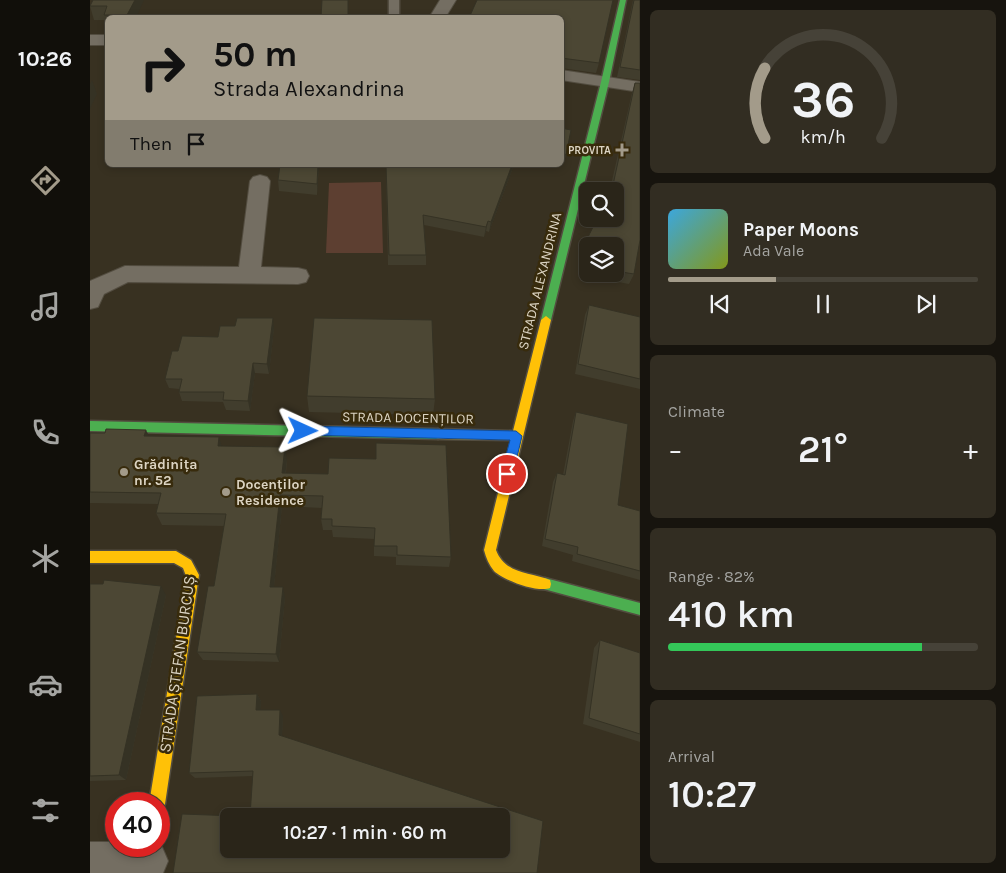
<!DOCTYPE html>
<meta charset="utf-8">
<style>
:root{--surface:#2a2519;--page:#322d22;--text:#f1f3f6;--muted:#a5a5a2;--line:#464238;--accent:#a39b8a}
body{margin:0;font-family:Karla,sans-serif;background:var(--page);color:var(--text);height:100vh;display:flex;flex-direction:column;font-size:19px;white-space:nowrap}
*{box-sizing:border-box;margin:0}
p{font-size:16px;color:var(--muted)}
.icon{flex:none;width:28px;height:28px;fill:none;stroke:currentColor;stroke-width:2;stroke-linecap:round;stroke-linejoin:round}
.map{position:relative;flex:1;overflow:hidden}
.panel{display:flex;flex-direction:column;gap:10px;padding:10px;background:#17140e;width:366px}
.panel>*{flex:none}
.hud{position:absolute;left:15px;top:15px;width:459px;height:152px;border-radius:8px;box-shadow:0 2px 8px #0003,0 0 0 1px var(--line);background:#a39b8a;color:#111;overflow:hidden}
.tools{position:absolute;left:489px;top:182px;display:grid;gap:10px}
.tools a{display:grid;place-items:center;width:45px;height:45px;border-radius:8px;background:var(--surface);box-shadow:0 2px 8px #0003,0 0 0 1px var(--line);font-size:25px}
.speed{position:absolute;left:15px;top:792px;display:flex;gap:10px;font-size:25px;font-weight:700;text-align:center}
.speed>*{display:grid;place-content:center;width:65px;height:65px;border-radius:50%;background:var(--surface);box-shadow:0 2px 8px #0003,0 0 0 1px var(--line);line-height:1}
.speed .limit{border:8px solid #d22;background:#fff;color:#111}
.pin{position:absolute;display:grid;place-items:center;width:42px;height:42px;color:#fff;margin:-21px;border:2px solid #fff;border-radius:50%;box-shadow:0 1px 5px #0007}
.me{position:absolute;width:55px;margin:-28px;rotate:91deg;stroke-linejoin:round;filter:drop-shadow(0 0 4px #0008)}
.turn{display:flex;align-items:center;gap:18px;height:105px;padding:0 25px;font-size:22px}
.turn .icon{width:65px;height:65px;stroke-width:2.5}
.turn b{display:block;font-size:35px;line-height:42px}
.then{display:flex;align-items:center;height:48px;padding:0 25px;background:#0003;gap:10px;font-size:19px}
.big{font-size:38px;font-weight:600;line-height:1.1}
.panel .widget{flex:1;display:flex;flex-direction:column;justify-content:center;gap:8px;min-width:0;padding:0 18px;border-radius:8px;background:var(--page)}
.panel .dial{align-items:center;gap:0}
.dial svg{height:130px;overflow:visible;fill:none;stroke:var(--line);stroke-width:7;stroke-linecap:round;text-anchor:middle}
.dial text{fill:var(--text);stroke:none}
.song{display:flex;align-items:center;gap:15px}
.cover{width:60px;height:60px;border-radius:8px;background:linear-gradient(135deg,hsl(200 70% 55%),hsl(70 70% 35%))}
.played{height:5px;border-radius:2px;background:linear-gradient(90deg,var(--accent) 35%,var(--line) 35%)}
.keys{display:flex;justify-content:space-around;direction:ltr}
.heat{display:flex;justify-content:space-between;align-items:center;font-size:28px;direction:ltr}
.charge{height:8px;border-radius:4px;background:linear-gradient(90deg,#34c759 82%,var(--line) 0)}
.trip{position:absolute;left:130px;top:808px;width:290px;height:50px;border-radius:8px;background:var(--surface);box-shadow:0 2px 8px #0003,0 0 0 1px var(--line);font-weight:600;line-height:50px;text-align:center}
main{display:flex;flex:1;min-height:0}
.menu{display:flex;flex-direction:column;width:90px;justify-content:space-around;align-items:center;background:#110f0a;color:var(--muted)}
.menu .icon{width:35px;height:35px}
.menu .on{color:var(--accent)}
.menu b{font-size:22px;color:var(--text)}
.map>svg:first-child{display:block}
.green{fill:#5d3f31}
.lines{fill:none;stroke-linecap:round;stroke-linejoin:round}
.lane-casing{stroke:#534d40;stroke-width:3}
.street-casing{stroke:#534d40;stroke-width:2}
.fast-casing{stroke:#534d40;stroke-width:3}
.slow-casing{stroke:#534d40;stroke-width:3}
.lane{fill:#746e62;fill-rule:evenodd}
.street{fill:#746e62;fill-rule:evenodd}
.fast{fill:#4caf50;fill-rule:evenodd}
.slow{fill:#ffc107;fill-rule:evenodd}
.wall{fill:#413d2d}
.shaded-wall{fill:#353224}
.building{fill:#4c4734;stroke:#353224}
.route{fill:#1a73e8;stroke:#114b97}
.poi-dot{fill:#a39b8a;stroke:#382b0c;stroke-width:2}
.labels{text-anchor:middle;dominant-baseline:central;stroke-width:5;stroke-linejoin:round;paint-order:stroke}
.far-poi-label{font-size:11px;font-weight:bold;fill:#dcd4c3;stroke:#382b0c;text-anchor:end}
.street-label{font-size:14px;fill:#dcd4c3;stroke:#382b0c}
.poi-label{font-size:14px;font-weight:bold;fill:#dcd4c3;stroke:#382b0c;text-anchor:start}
.near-street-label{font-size:16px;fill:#dcd4c3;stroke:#382b0c}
</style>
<main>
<nav class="menu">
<b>10:26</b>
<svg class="icon on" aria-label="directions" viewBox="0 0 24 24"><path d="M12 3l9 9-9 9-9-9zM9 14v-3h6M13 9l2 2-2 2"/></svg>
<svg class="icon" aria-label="music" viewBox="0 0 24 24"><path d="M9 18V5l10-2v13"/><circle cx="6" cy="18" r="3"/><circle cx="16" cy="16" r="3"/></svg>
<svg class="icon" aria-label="phone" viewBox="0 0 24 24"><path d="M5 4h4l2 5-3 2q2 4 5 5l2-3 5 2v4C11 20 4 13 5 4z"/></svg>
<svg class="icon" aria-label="climate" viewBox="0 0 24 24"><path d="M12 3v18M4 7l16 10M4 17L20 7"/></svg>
<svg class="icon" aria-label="car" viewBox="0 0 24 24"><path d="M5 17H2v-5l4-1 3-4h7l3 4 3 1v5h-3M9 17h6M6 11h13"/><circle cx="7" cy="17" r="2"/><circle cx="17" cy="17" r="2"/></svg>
<svg class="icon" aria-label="filters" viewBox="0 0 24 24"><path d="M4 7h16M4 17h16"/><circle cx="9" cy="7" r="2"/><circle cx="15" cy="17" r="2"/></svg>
</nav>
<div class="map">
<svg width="550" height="873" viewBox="0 0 550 873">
<rect width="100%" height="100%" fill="#383121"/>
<polygon class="green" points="291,182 293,253 236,253 239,183"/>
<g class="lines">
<g class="lane-casing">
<rect id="lane" x="299" y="0" width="10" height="18"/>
</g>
<g class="street-casing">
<g id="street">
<polygon points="350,0 366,0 355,18 339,18"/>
<rect x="0" y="35" width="18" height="10"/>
<polygon points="471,70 550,82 550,92 471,80"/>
<polygon points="170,175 177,177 180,181 171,267 208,268 216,270 219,276 216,282 208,284 38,282 14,294 8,307 0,309 0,281 35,266 149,267 160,181 163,177"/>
<polygon points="0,842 26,842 26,846 69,846 72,847 78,861 73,873 0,873"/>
</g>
</g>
<g class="fast-casing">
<g id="fast">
<polygon points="530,0 536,0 519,82 461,320 456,324 451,320 511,82"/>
<polygon points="0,421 348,429 352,431 354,434 352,437 348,439 0,431"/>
<polygon points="455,578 550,603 550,615 450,588 449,584 450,580"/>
</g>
</g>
<g class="slow-casing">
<g id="slow">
<path d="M456,316L461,320L406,550C415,574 439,572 460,580L461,584L460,588C448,593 413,580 404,571C399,565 396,558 394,550L421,440L348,439L344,437L342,434L344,431L348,429L423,431L451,320Z"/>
<polygon points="0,551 86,551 101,560 109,575 75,804 72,809 69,811 69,804 59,804 96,576 93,568 84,563 0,563"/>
</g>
</g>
<use href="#lane" class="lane"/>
<use href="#street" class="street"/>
<use href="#fast" class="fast"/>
<use href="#slow" class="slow"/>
</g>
<g class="wall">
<polygon points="3,0 46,18 18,18 18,28 15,20 4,20 0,6"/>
<polygon points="543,0 550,0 550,80 527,77"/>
<polygon points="471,18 509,63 506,73 471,68"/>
<polygon points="545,83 544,274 539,284 495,276 498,264 498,274 525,274 525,246 498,246 498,248 494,247 498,237 525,219 521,185 542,93"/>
<polygon points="471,128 476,155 473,165 471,165"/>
<polygon points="140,165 229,165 227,195 189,191 188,180 190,166 140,166"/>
<polygon points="296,165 424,165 399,232 396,231 394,237 334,225 336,255 336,265 298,265"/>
<polygon points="499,305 550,317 550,389 485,374 495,315"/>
<polygon points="184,328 179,374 165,373 160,411 136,410 133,402 92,401 89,392 89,389 79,388 75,379 88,351"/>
<polygon points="217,396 345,399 343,415 219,412"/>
<polygon points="486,412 528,505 550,511 550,580 482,561 483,555 452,546 463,482 467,473 473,475 483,421"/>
<polygon points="0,433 59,436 132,446 197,460 196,473 361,557 359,567 306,565 306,557 284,556 284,539 243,537 242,530 233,530 231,519 232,508 192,506 184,587 195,597 189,662 113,660 107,652 124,586 134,526 72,525 66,513 68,504 0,503"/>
<polygon points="0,584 76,595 36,780 0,781"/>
<polygon points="510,640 550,653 550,742 493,724 504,648"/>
<polygon points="167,694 171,701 170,710 193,716 192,736 411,849 163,776 105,778 99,773"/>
</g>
<g class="shaded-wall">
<polygon points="45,0 54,0 46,18 38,18 37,15"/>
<polygon points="2,80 7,94 0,109 0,84"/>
<polygon points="228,165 229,165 227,195 227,184"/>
<polygon points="422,165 424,165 399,232 401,222"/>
<polygon points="398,221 396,231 394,237 396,227"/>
<polygon points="183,318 184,328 179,374 177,364"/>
<polygon points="163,363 165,373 160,411 158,401"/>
<polygon points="56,430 62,442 54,436"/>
<polygon points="129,437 133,450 128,446"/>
<polygon points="195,447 197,460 194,485 192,473"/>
<polygon points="190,495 192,506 183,597 180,587"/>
<polygon points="71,586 76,595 36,780 29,775"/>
<polygon points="193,587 195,597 189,662 186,654"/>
<polygon points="167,694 171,701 170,717 166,710"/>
<polygon points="190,710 193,716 192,741 189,735"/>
</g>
<g class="building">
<polygon points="3,0 45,0 37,15 14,15 17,6 0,6"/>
<polygon points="232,0 258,0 258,18 231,18"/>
<polygon points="387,0 523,0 509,63 471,58 471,18 379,18"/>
<polygon points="544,0 550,0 550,70 530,67"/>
<polygon points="545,83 550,83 550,240 544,274 525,271 525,246 502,246 504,238 498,237 507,219 525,219 525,191 511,191 523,185"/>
<polygon points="471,128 481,130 476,155 471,154"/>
<polygon points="190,165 228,165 227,184 188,180"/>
<polygon points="296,165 422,165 401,222 398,221 396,227 333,215 336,255 299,255"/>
<polygon points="499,305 550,317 550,379 488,364"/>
<polygon points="147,318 183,318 177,364 163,363 158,401 133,400 134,392 89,392 92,379 75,379 82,351 88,351 92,336 128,337 130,326 145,326"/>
<polygon points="224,318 342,320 345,399 217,396"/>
<polygon points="486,412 538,424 528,505 550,511 550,571 487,554 488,547 455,539 467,473 475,475"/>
<polygon points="16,429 56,430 54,436 129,437 128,446 195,447 192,473 238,474 239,458 286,459 286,443 356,445 361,557 307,555 307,546 284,546 285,528 242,526 242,519 231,519 233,496 190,495 180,587 193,587 186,654 107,652 118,586 124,586 136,514 66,513 71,493 0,492 0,433 15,433"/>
<polygon points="14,580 71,586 29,775 0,776 0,584 13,584"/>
<polygon points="510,640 550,653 550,734 499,718"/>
<polygon points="167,694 166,710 190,710 189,735 453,821 447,873 83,873 92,814 146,816 139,816 139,849 411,849 411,816 160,816 163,771 99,773 107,696"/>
</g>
<polygon class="route" points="213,426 426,431 432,436 423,474 422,477 413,477 411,474 420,440 213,435 207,431"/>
<g class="poi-dot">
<path d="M529.5 142.5h5v5h5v5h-5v5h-5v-5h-5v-5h5z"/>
<circle cx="34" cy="472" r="5"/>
<circle cx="136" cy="492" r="5"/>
</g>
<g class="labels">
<g class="far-poi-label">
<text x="521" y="150">PROVITA</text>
</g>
<g class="street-label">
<text transform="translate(450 281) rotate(-76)">STRADA ALEXANDRINA</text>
<text transform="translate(318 418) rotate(1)">STRADA DOCENȚILOR</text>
</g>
<g class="poi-label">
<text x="44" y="464">Grădinița<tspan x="44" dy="16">nr. 52</tspan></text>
<text x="146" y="484">Docenților<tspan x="146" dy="16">Residence</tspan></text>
</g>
<g class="near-street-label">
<text transform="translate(87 664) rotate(-82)">STRADA ȘTEFAN BURCUȘ</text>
</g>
</g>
</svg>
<div class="tools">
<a><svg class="icon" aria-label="search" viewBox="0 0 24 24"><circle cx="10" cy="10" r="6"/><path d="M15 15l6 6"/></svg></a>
<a><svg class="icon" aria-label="layers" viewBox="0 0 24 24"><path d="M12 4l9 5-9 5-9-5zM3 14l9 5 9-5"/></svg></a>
</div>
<div class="speed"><div class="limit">40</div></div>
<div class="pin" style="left:417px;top:474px;background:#d93025"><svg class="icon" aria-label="arrive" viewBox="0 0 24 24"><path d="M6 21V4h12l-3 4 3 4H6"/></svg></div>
<svg class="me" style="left:213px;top:431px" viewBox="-20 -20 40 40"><path d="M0-17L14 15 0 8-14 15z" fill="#1a73e8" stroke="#fff" stroke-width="4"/></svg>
<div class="trip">10:27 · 1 min · 60 m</div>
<div class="hud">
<div class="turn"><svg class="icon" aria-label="right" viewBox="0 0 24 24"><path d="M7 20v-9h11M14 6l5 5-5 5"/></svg><div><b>50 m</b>Strada Alexandrina</div></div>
<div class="then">Then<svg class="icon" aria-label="arrive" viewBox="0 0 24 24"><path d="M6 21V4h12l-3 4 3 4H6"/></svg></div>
</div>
</div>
<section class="panel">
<div class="widget dial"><svg viewBox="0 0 100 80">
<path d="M14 69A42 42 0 1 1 86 69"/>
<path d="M14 69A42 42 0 0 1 14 26" stroke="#a39b8a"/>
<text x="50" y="56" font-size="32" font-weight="700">36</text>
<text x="50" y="72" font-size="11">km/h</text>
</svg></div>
<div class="widget">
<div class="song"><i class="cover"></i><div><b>Paper Moons</b><p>Ada Vale</p></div></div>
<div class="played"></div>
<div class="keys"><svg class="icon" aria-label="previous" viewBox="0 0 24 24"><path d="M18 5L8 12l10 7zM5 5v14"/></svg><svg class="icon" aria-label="pause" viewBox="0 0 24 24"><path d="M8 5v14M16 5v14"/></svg><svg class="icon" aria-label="next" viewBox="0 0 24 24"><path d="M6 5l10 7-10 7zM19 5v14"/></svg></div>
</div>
<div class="widget"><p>Climate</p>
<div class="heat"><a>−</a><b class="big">21°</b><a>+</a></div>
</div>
<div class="widget"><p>Range · 82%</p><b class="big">410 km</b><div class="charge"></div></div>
<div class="widget"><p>Arrival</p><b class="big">10:27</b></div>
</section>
</main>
